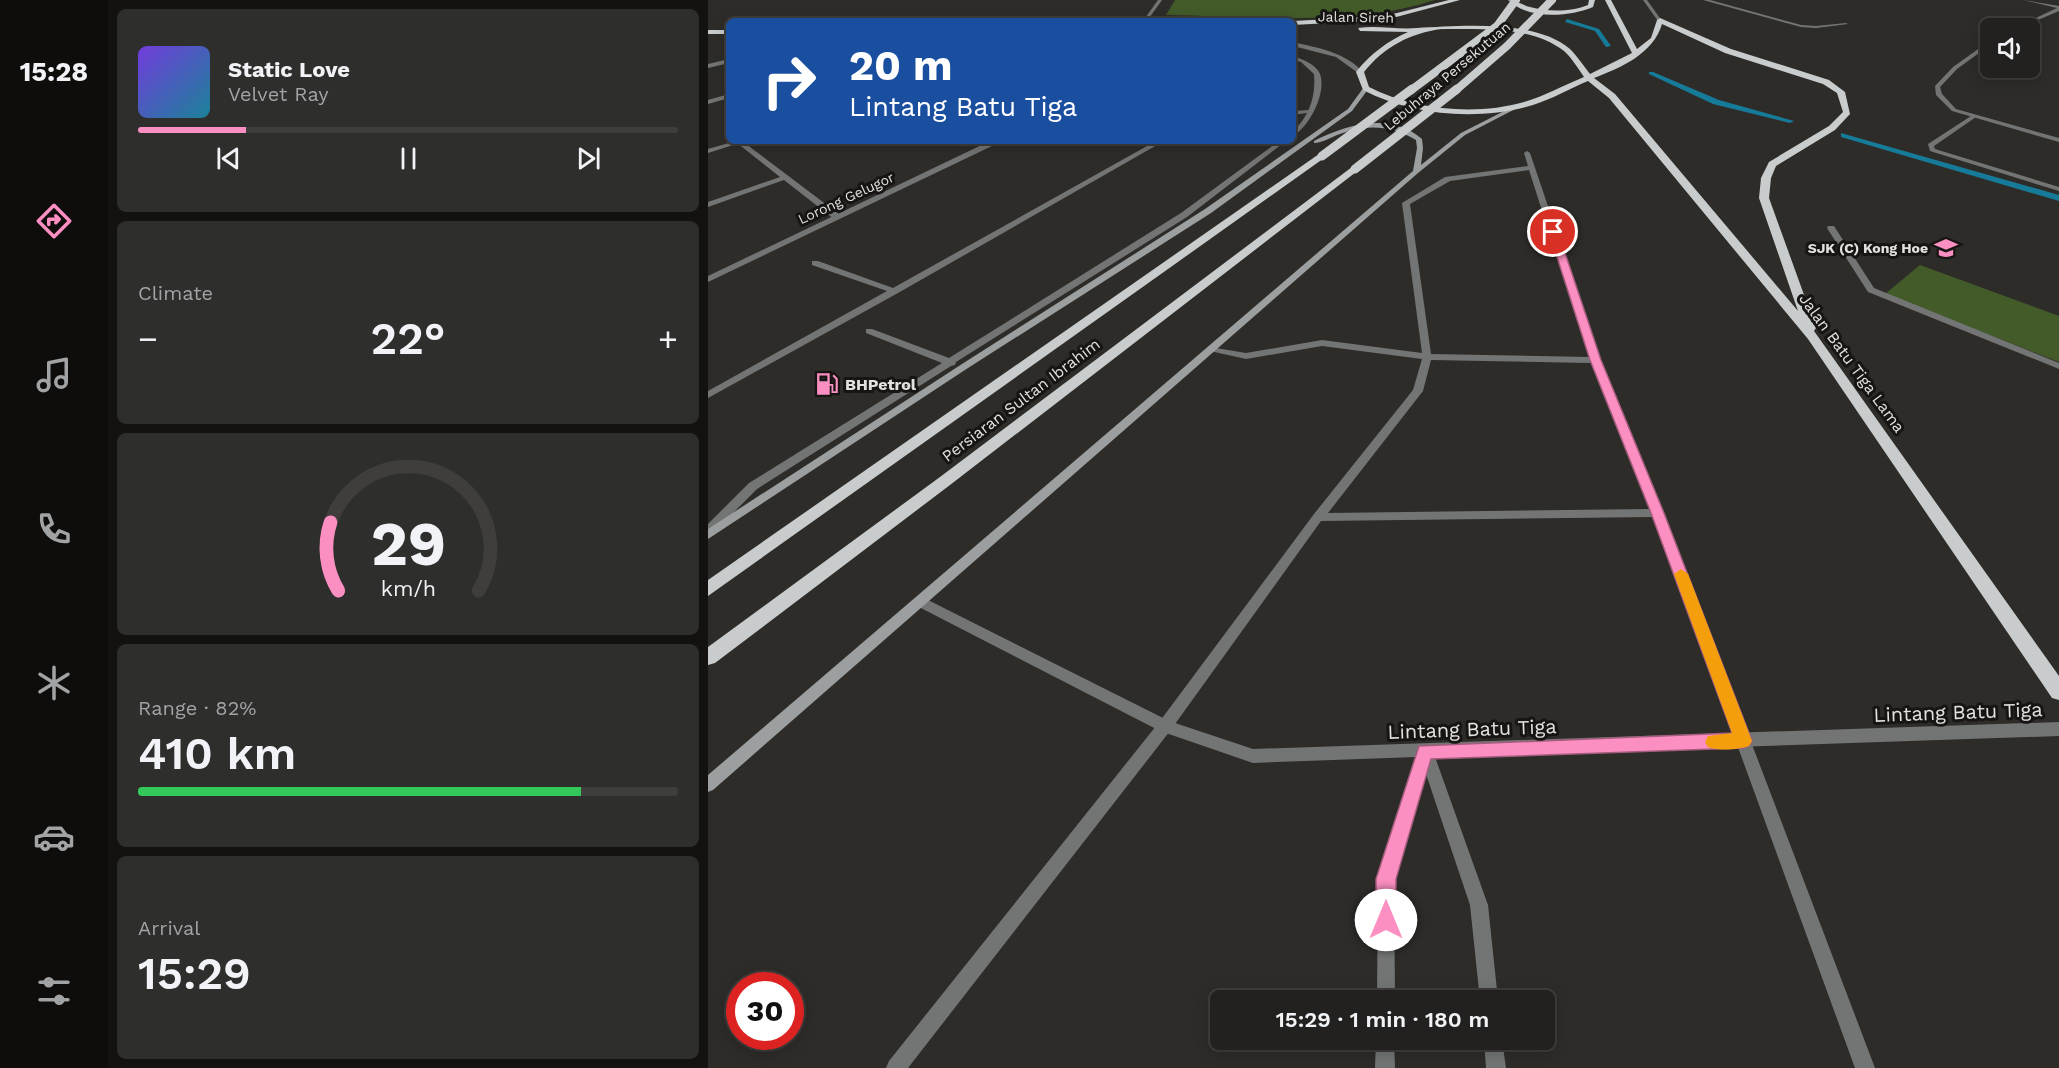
<!DOCTYPE html>
<meta charset="utf-8">
<style>
:root{--surface:#22211f;--page:#2e2e2c;--text:#f1f3f6;--muted:#a2a3a4;--line:#3f3e3d;--accent:#fc8fc1}
body{margin:0;font-family:"Work Sans",sans-serif;background:var(--page);color:var(--text);height:100vh;display:flex;flex-direction:column;font-size:22px;white-space:nowrap}
*{box-sizing:border-box;margin:0}
p{font-size:20px;color:var(--muted)}
.icon{flex:none;width:33px;height:33px;fill:none;stroke:currentColor;stroke-width:2;stroke-linecap:round;stroke-linejoin:round}
.map{position:relative;flex:1;overflow:hidden}
.details{display:flex;flex-direction:column;gap:9px;padding:9px;background:#131211;width:600px}
.details>*{flex:none}
.guide{position:absolute;left:18px;top:18px;width:570px;height:126px;border-radius:9px;box-shadow:0 3px 15px #0003,0 0 0 2px var(--line);background:#1a4fa0;color:#fff;overflow:hidden}
.tools{position:absolute;left:1272px;top:18px;display:grid;gap:12px}
.tools a{display:grid;place-items:center;width:60px;height:60px;border-radius:9px;background:var(--surface);box-shadow:0 3px 15px #0003,0 0 0 2px var(--line);font-size:30px}
.speed{position:absolute;left:18px;top:972px;display:flex;gap:12px;font-size:30px;font-weight:700;text-align:center}
.speed>*{display:grid;place-content:center;width:78px;height:78px;border-radius:50%;background:var(--surface);box-shadow:0 3px 15px #0003,0 0 0 2px var(--line);line-height:1}
.speed .limit{border:9px solid #d22;background:#fff;color:#111}
.pin{position:absolute;display:grid;place-items:center;width:51px;height:51px;color:#fff;margin:-26px;border:3px solid #fff;border-radius:50%;box-shadow:0 2px 6px #0007}
.me{position:absolute;width:66px;margin:-33px;rotate:0deg;stroke-linejoin:round;filter:drop-shadow(0 0 4px #0008)}
.turn{display:flex;align-items:center;gap:21px;height:126px;padding:0 24px;font-size:27px}
.turn .icon{width:78px;height:78px;stroke-width:2.5}
.turn b{display:block;font-size:42px;line-height:51px}
.big{font-size:45px;font-weight:600;line-height:1.1}
.details .card{flex:1;display:flex;flex-direction:column;justify-content:center;gap:9px;min-width:0;padding:0 21px;border-radius:9px;background:var(--page)}
.details .dial{align-items:center;gap:0}
.dial svg{height:156px;overflow:visible;fill:none;stroke:var(--line);stroke-width:7;stroke-linecap:round;text-anchor:middle}
.dial text{fill:var(--text);stroke:none}
.song{display:flex;align-items:center;gap:18px}
.cover{width:72px;height:72px;border-radius:9px;background:linear-gradient(135deg,hsl(260 70% 55%),hsl(190 70% 35%))}
.played{height:6px;border-radius:3px;background:linear-gradient(90deg,var(--accent) 20%,var(--line) 20%)}
.keys{display:flex;justify-content:space-around;direction:ltr}
.heat{display:flex;justify-content:space-between;align-items:center;font-size:33px;direction:ltr}
.charge{height:9px;border-radius:4px;background:linear-gradient(90deg,#34c759 82%,var(--line) 0)}
.trip{position:absolute;left:502px;top:990px;width:345px;height:60px;border-radius:9px;background:var(--surface);box-shadow:0 3px 15px #0003,0 0 0 2px var(--line);font-weight:600;line-height:60px;text-align:center}
main{display:flex;flex:1;min-height:0}
.menu{display:flex;flex-direction:column;width:108px;justify-content:space-around;align-items:center;background:#0e0d0c;color:var(--muted)}
.menu .icon{width:42px;height:42px}
.menu .current{color:var(--accent)}
.menu b{font-size:27px;color:var(--text)}
.map>svg:first-child{display:block}
.green{fill:#425b29}
.lines{fill:none;stroke-linecap:round;stroke-linejoin:round}
.stream{fill:#167b98;fill-rule:evenodd}
.service{fill:#737575;fill-rule:evenodd}
.minor{fill:#737575;fill-rule:evenodd}
.tertiary{fill:#737575;fill-rule:evenodd}
.secondary{fill:#9b9f9f;fill-rule:evenodd}
.trunk{fill:#c8cccc;fill-rule:evenodd}
.trunk-bridge-far1{stroke:#c8cccc;stroke-width:8}
.trunk-bridge{stroke:#c8cccc;stroke-width:9}
.route{fill:#fc8fc1;stroke:#a45d7d;stroke-width:1.5}
.slow{fill:#f59e0b}
.labels{text-anchor:middle;dominant-baseline:central;stroke-width:6;stroke-linejoin:round;paint-order:stroke}
.far-street-label{font-size:14px;fill:#e3e1df;stroke:#161513}
.far-poi-label{font-size:14px;font-weight:bold;fill:#e3e1df;stroke:#161513;text-anchor:end}
.street-label{font-size:16px;fill:#e3e1df;stroke:#161513}
.poi-label{font-size:16px;font-weight:bold;fill:#e3e1df;stroke:#161513;text-anchor:start}
.near-street-label{font-size:20px;fill:#e3e1df;stroke:#161513}
</style>
<main>
<nav class="menu">
<b>15:28</b>
<svg class="icon current" aria-label="directions" viewBox="0 0 24 24"><path d="M12 3l9 9-9 9-9-9zM9 14v-3h6M13 9l2 2-2 2"/></svg>
<svg class="icon" aria-label="music" viewBox="0 0 24 24"><path d="M9 18V5l10-2v13"/><circle cx="6" cy="18" r="3"/><circle cx="16" cy="16" r="3"/></svg>
<svg class="icon" aria-label="phone" viewBox="0 0 24 24"><path d="M5 4h4l2 5-3 2q2 4 5 5l2-3 5 2v4C11 20 4 13 5 4z"/></svg>
<svg class="icon" aria-label="climate" viewBox="0 0 24 24"><path d="M12 3v18M4 7l16 10M4 17L20 7"/></svg>
<svg class="icon" aria-label="car" viewBox="0 0 24 24"><path d="M5 17H2v-5l4-1 3-4h7l3 4 3 1v5h-3M9 17h6M6 11h13"/><circle cx="7" cy="17" r="2"/><circle cx="17" cy="17" r="2"/></svg>
<svg class="icon" aria-label="filters" viewBox="0 0 24 24"><path d="M4 7h16M4 17h16"/><circle cx="9" cy="7" r="2"/><circle cx="15" cy="17" r="2"/></svg>
</nav>
<section class="details">
<div class="card">
<div class="song"><i class="cover"></i><div><b>Static Love</b><p>Velvet Ray</p></div></div>
<div class="played"></div>
<div class="keys"><svg class="icon" aria-label="previous" viewBox="0 0 24 24"><path d="M18 5L8 12l10 7zM5 5v14"/></svg><svg class="icon" aria-label="pause" viewBox="0 0 24 24"><path d="M8 5v14M16 5v14"/></svg><svg class="icon" aria-label="next" viewBox="0 0 24 24"><path d="M6 5l10 7-10 7zM19 5v14"/></svg></div>
</div>
<div class="card"><p>Climate</p>
<div class="heat"><a>−</a><b class="big">22°</b><a>+</a></div>
</div>
<div class="card dial"><svg viewBox="0 0 100 80">
<path d="M14 69A42 42 0 1 1 86 69"/>
<path d="M14 69A42 42 0 0 1 10 34" stroke="#fc8fc1"/>
<text x="50" y="56" font-size="32" font-weight="700">29</text>
<text x="50" y="72" font-size="11">km/h</text>
</svg></div>
<div class="card"><p>Range · 82%</p><b class="big">410 km</b><div class="charge"></div></div>
<div class="card"><p>Arrival</p><b class="big">15:29</b></div>
</section>
<div class="map">
<svg width="1351" height="1068" viewBox="0 0 1351 1068">
<rect width="100%" height="100%" fill="#2e2c29"/>
<g class="green">
<path d="M467,0H727C644,27 544,16 458,15Z"/>
<polygon points="1212,265 1351,316 1351,362 1177,294"/>
</g>
<g class="lines">
<g class="stream">
<polygon points="859,19 891,29 903,46 898,47 887,31 857,22"/>
<polygon points="941,72 945,72 1011,100 1086,121 1082,123 1005,104 941,74"/>
<polygon points="1133,133 1351,195 1351,201 1133,137"/>
</g>
<g class="service">
<path d="M585,56C594,59 608,64 612,74C619,93 601,127 585,136V131C602,116 608,95 606,74L593,62L585,60Z"/>
<polygon points="21,94 21,98 0,104 0,100"/>
<polygon points="1263,116 1268,117 1226,146 1227,149 1351,187 1351,191 1222,151 1220,144"/>
<polygon points="28,141 34,141 132,215 132,219 126,219 76,180 0,207 0,202 72,177 29,143"/>
<polygon points="448,141 456,141 190,293 0,398 0,391 179,291 104,265 104,261 110,261 185,288"/>
<polygon points="571,141 578,141 479,217 248,362 247,365 243,366 49,489 4,534 0,535 0,524 41,483 234,363 158,333 158,329 164,329 241,358 473,213"/>
<path d="M819,151L822,153L892,360L956,513L1167,1068H1147L946,517L613,521L462,731L200,1068H178L181,1061L452,721L606,514L705,390L714,359L614,346L538,359L502,351V347L538,353L614,340L714,353L694,203L737,177L820,166L816,153ZM821,170L881,357L723,354L702,204L742,181ZM723,360L883,363L942,509L620,513L715,391Z"/>
<polygon points="1120,226 1126,226 1166,288 1351,363 1351,369 1160,292 1119,228"/>
</g>
<g class="minor">
<polygon points="935,0 939,0 954,21 950,21"/>
<polygon points="995,0 1002,0 1093,25 1108,26 1138,23 1140,24 1108,28 1093,27"/>
<polygon points="1315,0 1351,6 1351,11 1311,28 1306,28 1349,8"/>
<path d="M585,42C610,48 637,52 655,72L650,73L628,57L585,46Z"/>
<polygon points="1280,42 1282,42 1282,45 1249,69 1232,87 1234,94 1248,109 1351,138 1351,142 1244,111 1228,95 1227,86 1245,67"/>
<polygon points="21,59 21,63 0,68 0,64"/>
<polygon points="585,111 602,110 605,112 585,115"/>
<polygon points="28,141 38,141 0,153 0,149"/>
<polygon points="282,141 288,141 286,145 0,282 0,276"/>
<polygon points="214,597 461,721 545,749 1351,722 1351,736 727,757 780,905 790,1000 772,1000 762,905 718,774 686,879 687,1000 669,1000 670,879 708,757 545,763 452,731 209,606 208,602 209,598"/>
<polygon points="668,1040 686,1040 687,1068 667,1068"/>
<polygon points="776,1040 794,1040 798,1068 778,1068"/>
</g>
<polygon class="tertiary" points="450,0 454,0 439,21 435,21"/>
<g class="secondary">
<polygon points="656,87 661,88 644,111 503,213 260,368 0,539 0,529 254,364 497,209 640,109"/>
<path d="M808,105L813,106L757,135L710,173L5,790L0,792V775L705,171L709,148L708,140C683,125 658,124 632,134C623,137 614,143 606,143V141C640,124 682,112 714,139L715,148L713,165L753,133Z"/>
</g>
<g class="trunk">
<polygon points="741,0 752,0 677,20 585,25 585,21 677,16"/>
<path d="M800,0C808,0 814,5 822,7C840,12 863,12 880,5L881,0H887L885,7C861,17 820,20 800,0Z"/>
<path d="M897,0H903L929,49L943,38L949,20L952,18L1023,49L1121,80L1137,92L1142,114L1127,130L1068,166L1063,178L1061,198L1108,328L1106,331L1351,676V700L1344,698L1100,339L901,98L880,81C861,89 844,99 825,105C771,121 705,116 655,90L648,72C662,54 680,41 700,32L652,31L650,28C669,25 691,30 709,28C751,26 828,19 862,49C869,56 876,66 882,74L924,53ZM954,24L1017,53L1115,84L1129,93L1135,112L1121,126L1061,162L1053,178L1051,198L1090,311L907,94L886,78C914,67 945,54 954,24ZM734,29C773,30 823,25 856,51C863,57 870,68 876,77C856,85 837,96 816,102C767,116 706,110 661,87L656,72C676,47 702,33 734,29Z"/>
<rect x="0" y="30" width="21" height="4"/>
<polygon points="611,154 619,156 0,596 0,580"/>
<polygon points="644,167 652,169 242,485 7,663 0,665 0,647 232,477"/>
</g>
<g class="trunk-bridge-far1">
<polyline points="702,91 789,26 808,0"/>
<polyline points="747,91 799,46 844,0"/>
</g>
<g class="trunk-bridge">
<polyline points="614,156 704,89"/>
<polyline points="647,169 749,89"/>
</g>
</g>
<polygon class="route" points="845,230 850,232 893,360 956,513 1044,741 1041,746 1035,748 723,759 688,879 688,920 685,927 678,930 671,927 668,920 668,879 711,746 1024,733 943,513 882,360 841,232"/>
<path class="slow" d="M973,569L980,574L1044,741L1041,746C1030,750 1011,751 1000,747L997,742L1000,736L1024,733L966,574Z"/>
<defs>
<g id="school-bare" transform="scale(1.8)"><path d="M0-5L7-2L0 1L-7-2ZM-4 1L0 2.5L4 1V4Q0 6-4 4Z" fill="#fc8fc1" stroke="#161513" stroke-width="2.5" paint-order="stroke"/></g>
<g id="fuel-bare" transform="scale(1.8)"><path d="M-5.5-6h7V0h2V4h1.3V-2.5L3-4.5l.8-.8L6-3V5H2.5V1h-1V6h-7ZM-4.2-4.7v3.2H.2V-4.7Z" fill="#fc8fc1" stroke="#161513" stroke-width="2.5" paint-order="stroke"/></g>
</defs>
<g fill-rule="evenodd">
<use href="#school-bare" x="1238" y="248"/>
<use href="#fuel-bare" x="119" y="384"/>
</g>
<g class="labels">
<g class="far-street-label">
<text transform="translate(648 17) rotate(1)">Jalan Sireh</text>
<text transform="translate(739 76) rotate(-40)">Lebuhraya Persekutuan</text>
<text transform="translate(138 198) rotate(-25)">Lorong Gelugor</text>
</g>
<g class="far-poi-label">
<text x="1220" y="248">SJK (C) Kong Hoe</text>
</g>
<g class="street-label">
<text transform="translate(1144 363) rotate(54)">Jalan Batu Tiga Lama</text>
<text transform="translate(313 400) rotate(-37)">Persiaran Sultan Ibrahim</text>
</g>
<g class="poi-label">
<text x="137" y="384">BHPetrol</text>
</g>
<g class="near-street-label">
<text transform="translate(1250 712) rotate(-2)">Lintang Batu Tiga</text>
<text transform="translate(764 729) rotate(-2)">Lintang Batu Tiga</text>
</g>
</g>
</svg>
<div class="tools">
<a><svg class="icon" aria-label="sound" viewBox="0 0 24 24"><path d="M4 9h4l5-4v14l-5-4H4zM17 9q2 3 0 6"/></svg></a>
</div>
<div class="speed"><div class="limit">30</div></div>
<div class="pin" style="left:845px;top:232px;background:#d93025"><svg class="icon" aria-label="arrive" viewBox="0 0 24 24"><path d="M6 21V4h12l-3 4 3 4H6"/></svg></div>
<svg class="me" style="left:678px;top:920px" viewBox="-20 -20 40 40"><circle r="19" fill="#fff"/><path d="M0-13L10 11 0 6-10 11z" fill="#fc8fc1"/></svg>
<div class="trip">15:29 · 1 min · 180 m</div>
<div class="guide">
<div class="turn"><svg class="icon" aria-label="right" viewBox="0 0 24 24"><path d="M7 20v-9h11M14 6l5 5-5 5"/></svg><div><b>20 m</b>Lintang Batu Tiga</div></div>
</div>
</div>
</main>
